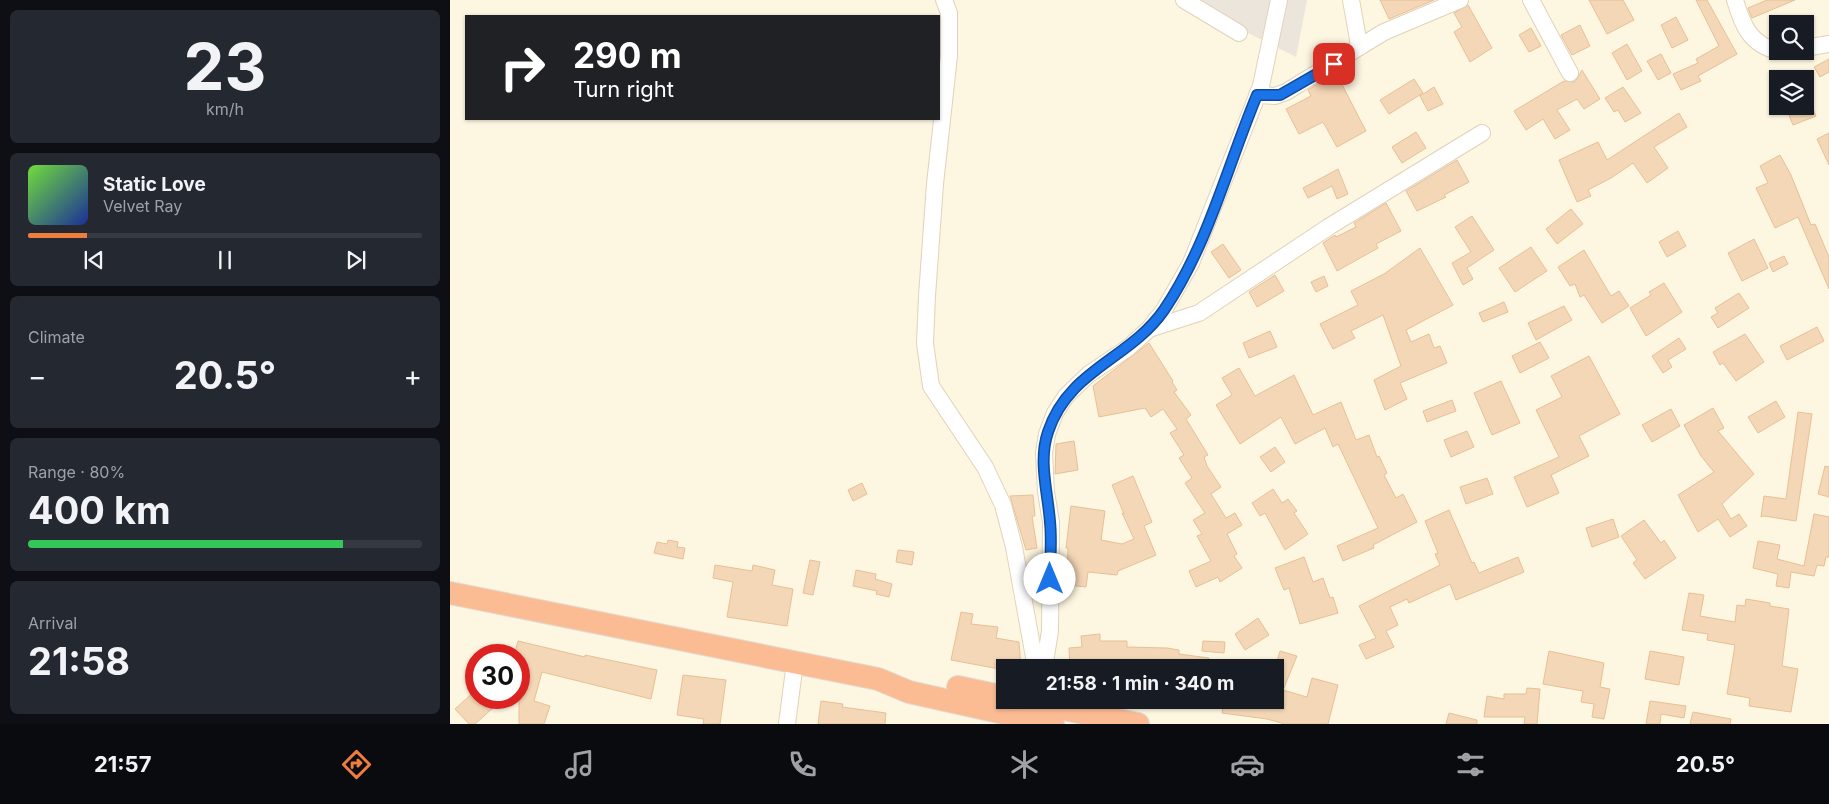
<!DOCTYPE html>
<meta charset="utf-8">
<style>
:root{--surface:#171b24;--page:#242831;--text:#f1f3f6;--muted:#9ea1a6;--line:#363941;--accent:#ee7d3e}
body{margin:0;font-family:Inter,sans-serif;background:var(--page);color:var(--text);height:100vh;display:flex;flex-direction:column;font-size:19px;white-space:nowrap}
*{box-sizing:border-box;margin:0}
p{font-size:16px;color:var(--muted)}
.icon{flex:none;width:28px;height:28px;fill:none;stroke:currentColor;stroke-width:2;stroke-linecap:round;stroke-linejoin:round}
.map{position:relative;flex:1;overflow:hidden}
.panel{display:flex;flex-direction:column;gap:10px;padding:10px;background:#0d0f14;width:450px}
.panel>*{flex:none}
.banner{position:absolute;left:15px;top:15px;width:475px;height:105px;border-radius:0px;box-shadow:0 1px 4px #0004;background:#202124;color:#fff;overflow:hidden}
.controls{position:absolute;left:1319px;top:15px;display:grid;gap:10px}
.controls a{display:grid;place-items:center;width:45px;height:45px;border-radius:0px;background:var(--surface);box-shadow:0 1px 4px #0004;font-size:25px}
.speed{position:absolute;left:15px;top:644px;display:flex;gap:10px;font-size:25px;font-weight:700;text-align:center}
.speed>*{display:grid;place-content:center;width:65px;height:65px;border-radius:50%;background:var(--surface);box-shadow:0 1px 4px #0004;line-height:1}
.speed .limit{border:8px solid #d22;background:#fff;color:#111}
.pin{position:absolute;display:grid;place-items:center;width:42px;height:42px;color:#fff;margin:-21px;border-radius:10px;box-shadow:0 2px 8px #0006}
.me{position:absolute;width:55px;margin:-28px;rotate:0deg;stroke-linejoin:round;filter:drop-shadow(0 0 4px #0008)}
.turn{display:flex;align-items:center;gap:18px;height:105px;padding:0 25px;font-size:22px}
.turn .icon{width:65px;height:65px;stroke-width:2.5}
.turn b{display:block;font-size:35px;line-height:42px}
.big{font-size:38px;font-weight:700;line-height:1.1}
.panel .card{flex:1;display:flex;flex-direction:column;justify-content:center;gap:8px;min-width:0;padding:0 18px;border-radius:8px;background:var(--page)}
.panel .dial{align-items:center;gap:0}
.dial b{font-size:65px;line-height:1}
.song{display:flex;align-items:center;gap:15px}
.cover{width:60px;height:60px;border-radius:8px;background:linear-gradient(135deg,hsl(100 70% 55%),hsl(230 70% 35%))}
.played{height:5px;border-radius:2px;background:linear-gradient(90deg,var(--accent) 15%,var(--line) 15%)}
.keys{display:flex;justify-content:space-around;direction:ltr}
.heat{display:flex;justify-content:space-between;align-items:center;font-size:28px;direction:ltr}
.charge{height:8px;border-radius:4px;background:linear-gradient(90deg,#34c759 80%,var(--line) 0)}
.trip{position:absolute;left:546px;top:659px;width:288px;height:50px;border-radius:0px;background:var(--surface);box-shadow:0 1px 4px #0004;font-weight:700;line-height:50px;text-align:center}
.tab-bar{display:flex;height:80px;justify-content:space-around;align-items:center;background:#090b0e;color:var(--muted)}
.tab-bar .icon{width:35px;height:35px}
.tab-bar .current{color:var(--accent)}
.tab-bar b{font-size:22px;color:var(--text)}
main{display:flex;flex:1;min-height:0}
.map>svg:first-child{display:block}
.industrial{fill:#ebe5dc}
.building{fill:#f4d7b6;stroke:#e7c096}
.lines{fill:none;stroke-linecap:round;stroke-linejoin:round}
.minor-casing{stroke:#e1d2bb;stroke-width:18}
.highway-casing{stroke:#e1dbd6;stroke-width:24}
.minor{stroke:#fff;stroke-width:16}
.highway{stroke:#fbbc93;stroke-width:22}
.route-casing{stroke:#114b97;stroke-width:12}
.route{stroke:#1a73e8;stroke-width:9}
</style>
<main>
<section class="panel">
<div class="card dial"><b>23</b><p>km/h</p></div>
<div class="card">
<div class="song"><i class="cover"></i><div><b>Static Love</b><p>Velvet Ray</p></div></div>
<div class="played"></div>
<div class="keys"><svg class="icon" aria-label="previous" viewBox="0 0 24 24"><path d="M18 5L8 12l10 7zM5 5v14"/></svg><svg class="icon" aria-label="pause" viewBox="0 0 24 24"><path d="M8 5v14M16 5v14"/></svg><svg class="icon" aria-label="next" viewBox="0 0 24 24"><path d="M6 5l10 7-10 7zM19 5v14"/></svg></div>
</div>
<div class="card"><p>Climate</p>
<div class="heat"><a>−</a><b class="big">20.5°</b><a>+</a></div>
</div>
<div class="card"><p>Range · 80%</p><b class="big">400 km</b><div class="charge"></div></div>
<div class="card"><p>Arrival</p><b class="big">21:58</b></div>
</section>
<div class="map">
<svg width="1379" height="724" viewBox="0 0 1379 724">
<rect width="100%" height="100%" fill="#fdf6e0"/>
<polygon class="industrial" points="732,0 857,0 846,57"/>
<g class="building">
<polygon points="930,0 984,0 939,19"/>
<polygon points="1139,0 1173,0 1184,20 1157,34"/>
<polygon points="1246,0 1257,0 1287,54 1248,76 1251,81 1231,90 1223,74 1248,63 1246,59 1269,46"/>
<polygon points="1317,0 1345,0 1302,18 1298,8"/>
<polygon points="1018,5 1042,48 1020,62 1004,32 1012,27 1004,13"/>
<polygon points="1226,17 1238,40 1222,48 1211,25"/>
<polygon points="1130,25 1140,46 1122,55 1111,35"/>
<polygon points="1081,28 1091,46 1079,52 1069,35"/>
<polygon points="1177,44 1192,71 1177,80 1162,53"/>
<polygon points="1211,54 1221,73 1208,80 1197,61"/>
<polygon points="1379,59 1379,72 1370,77 1364,67"/>
<polygon points="1132,70 1150,99 1134,109 1127,99 1107,110 1120,130 1105,139 1093,119 1076,130 1064,111 1114,81 1125,82"/>
<polygon points="886,73 916,131 887,147 873,122 849,134 836,109 861,96 858,90"/>
<polygon points="964,79 973,93 939,114 930,100"/>
<polygon points="984,87 993,104 978,111 970,96"/>
<polygon points="1173,87 1191,113 1175,122 1168,110 1164,112 1155,98"/>
<polygon points="1342,106 1362,106 1366,116 1343,125 1336,108"/>
<polygon points="1229,113 1237,127 1204,147 1218,168 1197,183 1183,163 1161,178 1138,190 1141,196 1127,202 1109,160 1148,142 1157,160"/>
<polygon points="966,132 976,148 952,163 942,147"/>
<polygon points="1379,133 1379,165 1367,139"/>
<polygon points="1330,155 1341,175 1361,225 1365,224 1379,257 1379,289 1348,217 1325,228 1306,188 1318,183 1310,166"/>
<polygon points="1007,160 1019,182 994,195 996,197 967,211 956,191"/>
<polygon points="888,169 898,194 887,199 882,186 858,198 853,188"/>
<polygon points="936,203 951,231 926,244 928,248 887,271 873,243 885,235 886,237 906,227 904,223"/>
<polygon points="1121,209 1133,224 1107,244 1096,229"/>
<polygon points="1022,216 1044,250 1017,268 1023,279 1013,285 1002,263 1021,252 1005,227"/>
<polygon points="1228,231 1236,246 1217,257 1209,242"/>
<polygon points="1304,239 1318,268 1292,281 1278,253"/>
<polygon points="773,244 791,270 779,278 761,252"/>
<polygon points="1081,247 1097,271 1065,292 1049,268"/>
<polygon points="970,248 1003,305 956,330 961,342 979,334 984,348 990,346 997,363 950,383 957,399 935,410 924,380 951,366 933,315 901,331 905,338 883,349 870,324 908,305 901,291 934,274"/>
<polygon points="1134,250 1161,296 1169,291 1179,306 1152,323 1134,295 1130,297 1125,284 1120,286 1108,267"/>
<polygon points="1334,256 1338,264 1323,272 1319,263"/>
<polygon points="825,275 834,291 807,307 799,292"/>
<polygon points="874,276 878,286 866,292 861,282"/>
<polygon points="1214,283 1232,312 1196,336 1180,308 1201,295 1199,292"/>
<polygon points="1289,293 1299,308 1268,328 1261,317 1268,313 1265,308"/>
<polygon points="1054,302 1058,312 1033,322 1029,313"/>
<polygon points="1114,306 1122,320 1086,340 1078,323"/>
<polygon points="1367,327 1374,341 1337,360 1330,346"/>
<polygon points="820,331 827,347 799,358 793,343"/>
<polygon points="1295,334 1314,362 1286,381 1273,363 1270,365 1263,352"/>
<polygon points="1229,338 1236,349 1218,360 1222,367 1213,373 1202,356"/>
<polygon points="1090,342 1099,358 1070,373 1062,356"/>
<polygon points="699,343 723,381 722,382 727,390 724,392 741,415 736,419 758,455 754,457 757,466 771,487 761,494 776,518 785,513 792,525 777,534 787,554 784,556 792,568 770,582 768,577 746,587 739,571 761,561 747,536 752,534 743,520 755,513 735,483 742,478 729,458 734,455 720,433 727,429 713,409 701,417 695,408 649,417 643,386"/>
<polygon points="1139,356 1170,414 1129,436 1139,456 1101,475 1109,493 1077,507 1064,477 1109,457 1086,410 1112,397 1101,376"/>
<polygon points="789,368 805,396 844,375 863,415 891,402 906,440 919,435 927,457 929,456 937,473 934,475 946,498 953,494 967,522 923,545 924,548 893,561 887,546 928,528 888,444 883,447 875,428 845,444 831,417 790,444 766,405 782,395 772,378"/>
<polygon points="1051,381 1070,423 1042,435 1024,393"/>
<polygon points="1002,400 1006,411 977,422 973,411"/>
<polygon points="1326,401 1335,417 1308,433 1298,417"/>
<polygon points="1263,408 1274,428 1268,431 1304,474 1272,504 1281,519 1289,514 1297,526 1280,537 1268,519 1248,532 1228,495 1264,472 1251,456 1234,425"/>
<polygon points="1221,409 1230,426 1202,442 1192,425"/>
<polygon points="1348,412 1362,414 1346,521 1314,516 1311,517 1314,496 1336,499"/>
<polygon points="1017,431 1024,447 1001,457 994,440"/>
<polygon points="624,441 628,470 605,474 606,444"/>
<polygon points="825,447 835,462 821,472 810,457"/>
<polygon points="1375,466 1379,467 1379,497 1368,494"/>
<polygon points="683,476 702,522 694,526 706,555 668,571 667,575 638,572 636,587 617,585 618,548 616,548 621,506 655,511 651,540 672,544 684,539 672,513 674,514 662,485"/>
<polygon points="1037,478 1043,494 1016,504 1010,487"/>
<polygon points="412,483 417,494 403,501 398,490"/>
<polygon points="823,489 832,503 838,499 847,511 844,513 858,534 835,550 815,513 810,516 802,503"/>
<polygon points="583,495 585,516 582,516 587,548 576,550 560,496"/>
<polygon points="999,510 1022,563 1024,562 1029,573 1068,557 1074,572 1006,600 1000,584 959,603 957,599 940,607 948,625 936,631 944,647 916,659 909,645 926,638 909,606 990,565 985,554 988,553 975,521"/>
<polygon points="1364,514 1379,517 1379,557 1376,557 1374,566 1367,565 1364,576 1341,572 1339,588 1326,586 1328,574 1303,568 1308,541 1330,545 1327,559 1354,566"/>
<polygon points="1163,519 1169,537 1142,547 1136,528"/>
<polygon points="1194,520 1211,543 1214,540 1226,558 1195,579 1183,563 1187,560 1171,536"/>
<polygon points="218,540 228,542 227,547 235,548 233,559 204,553 207,542 217,544"/>
<polygon points="448,550 464,552 462,565 446,562"/>
<polygon points="854,557 863,582 873,578 880,598 883,597 888,613 850,624 839,588 834,590 825,568"/>
<polygon points="360,560 370,562 363,595 353,593"/>
<polygon points="265,565 302,571 303,565 325,570 322,585 343,589 337,626 277,617 283,582 263,578"/>
<polygon points="406,570 426,574 425,579 442,584 439,597 426,594 427,591 403,586"/>
<polygon points="1239,593 1254,595 1250,616 1285,622 1287,605 1295,606 1296,599 1320,603 1320,606 1339,609 1332,666 1348,669 1341,712 1299,706 1300,698 1277,694 1285,645 1257,640 1258,634 1232,630"/>
<polygon points="511,612 523,614 521,624 548,627 546,638 569,642 571,668 555,668 555,670 501,660"/>
<polygon points="808,618 819,635 795,650 785,634"/>
<polygon points="650,634 650,641 677,641 677,647 717,648 729,650 729,654 759,658 758,668 620,668 619,648 632,647 631,636"/>
<polygon points="68,641 135,657 135,655 207,670 201,699 92,672 84,701 100,706 94,724 69,724 69,701 76,678 69,684 69,655 64,655"/>
<polygon points="753,641 775,642 774,653 752,651"/>
<polygon points="830,651 847,656 833,690 857,697 862,678 888,685 878,724 835,724 817,719 772,713 774,700 825,700 825,660 827,661"/>
<polygon points="1099,651 1154,663 1150,687 1160,689 1154,719 1142,717 1144,704 1131,702 1133,691 1093,684"/>
<polygon points="1200,651 1234,657 1229,685 1195,679"/>
<polygon points="233,675 276,680 270,724 253,724 254,719 227,715"/>
<polygon points="1077,688 1090,689 1087,724 1074,724 1075,717 1034,717 1037,696 1054,699 1054,694 1076,694"/>
<polygon points="26,690 26,698 54,698 25,724 19,724 5,709"/>
<polygon points="371,701 393,704 392,707 436,713 435,724 368,724"/>
<polygon points="1200,701 1236,706 1234,718 1211,714 1210,724 1196,724"/>
<polygon points="1243,712 1281,719 1280,724 1240,724"/>
<polygon points="999,713 1027,720 1027,724 996,724"/>
</g>
<g class="lines">
<g class="minor-casing">
<g id="minor">
<polyline points="494,0 499,13 499,56 485,184 477,296 475,343 481,386 535,467 553,505 564,547 586,668"/>
<polyline points="734,0 789,33"/>
<polyline points="901,0 909,45"/>
<polyline points="1081,0 1120,73"/>
<path d="M1285,0C1292,24 1300,45 1328,51"/>
<polyline points="1355,48 1379,44"/>
<polyline points="807,95 825,96 836,92 934,32 1010,0"/>
<polyline points="699,329 749,313 880,226 1032,133"/>
<polyline points="594,668 600,631 601,522 596,492 594,453 597,434 605,413 616,396 639,374 678,348 699,329 714,310 741,263 811,86 829,0"/>
<polyline points="337,724 345,662"/>
</g>
</g>
<g class="highway-casing">
<g id="highway">
<polyline points="0,593 428,679 459,692 603,724"/>
<polyline points="508,687 555,697"/>
<polyline points="569,700 688,724"/>
</g>
</g>
<use href="#minor" class="minor"/>
<use href="#highway" class="highway"/>
</g>
<g class="lines">
<g class="route-casing">
<path id="route" d="M600,579C600,560 602,541 600,522C598,493 588,461 598,432C618,370 680,359 714,310C758,245 777,167 807,95H830L884,64"/>
</g>
<use href="#route" class="route"/>
</g>
</svg>
<div class="controls">
<a><svg class="icon" aria-label="search" viewBox="0 0 24 24"><circle cx="10" cy="10" r="6"/><path d="M15 15l6 6"/></svg></a>
<a><svg class="icon" aria-label="layers" viewBox="0 0 24 24"><path d="M12 4l9 5-9 5-9-5zM3 14l9 5 9-5"/></svg></a>
</div>
<div class="speed"><div class="limit">30</div></div>
<div class="pin" style="left:884px;top:64px;background:#d93025"><svg class="icon" aria-label="arrive" viewBox="0 0 24 24"><path d="M6 21V4h12l-3 4 3 4H6"/></svg></div>
<svg class="me" style="left:600px;top:579px" viewBox="-20 -20 40 40"><circle r="19" fill="#fff"/><path d="M0-13L10 11 0 6-10 11z" fill="#1a73e8"/></svg>
<div class="trip">21:58 · 1 min · 340 m</div>
<div class="banner">
<div class="turn"><svg class="icon" aria-label="right" viewBox="0 0 24 24"><path d="M7 20v-9h11M14 6l5 5-5 5"/></svg><div><b>290 m</b>Turn right</div></div>
</div>
</div>
</main>
<nav class="tab-bar">
<b>21:57</b>
<svg class="icon current" aria-label="directions" viewBox="0 0 24 24"><path d="M12 3l9 9-9 9-9-9zM9 14v-3h6M13 9l2 2-2 2"/></svg>
<svg class="icon" aria-label="music" viewBox="0 0 24 24"><path d="M9 18V5l10-2v13"/><circle cx="6" cy="18" r="3"/><circle cx="16" cy="16" r="3"/></svg>
<svg class="icon" aria-label="phone" viewBox="0 0 24 24"><path d="M5 4h4l2 5-3 2q2 4 5 5l2-3 5 2v4C11 20 4 13 5 4z"/></svg>
<svg class="icon" aria-label="climate" viewBox="0 0 24 24"><path d="M12 3v18M4 7l16 10M4 17L20 7"/></svg>
<svg class="icon" aria-label="car" viewBox="0 0 24 24"><path d="M5 17H2v-5l4-1 3-4h7l3 4 3 1v5h-3M9 17h6M6 11h13"/><circle cx="7" cy="17" r="2"/><circle cx="17" cy="17" r="2"/></svg>
<svg class="icon" aria-label="filters" viewBox="0 0 24 24"><path d="M4 7h16M4 17h16"/><circle cx="9" cy="7" r="2"/><circle cx="15" cy="17" r="2"/></svg>
<b>20.5°</b>
</nav>
